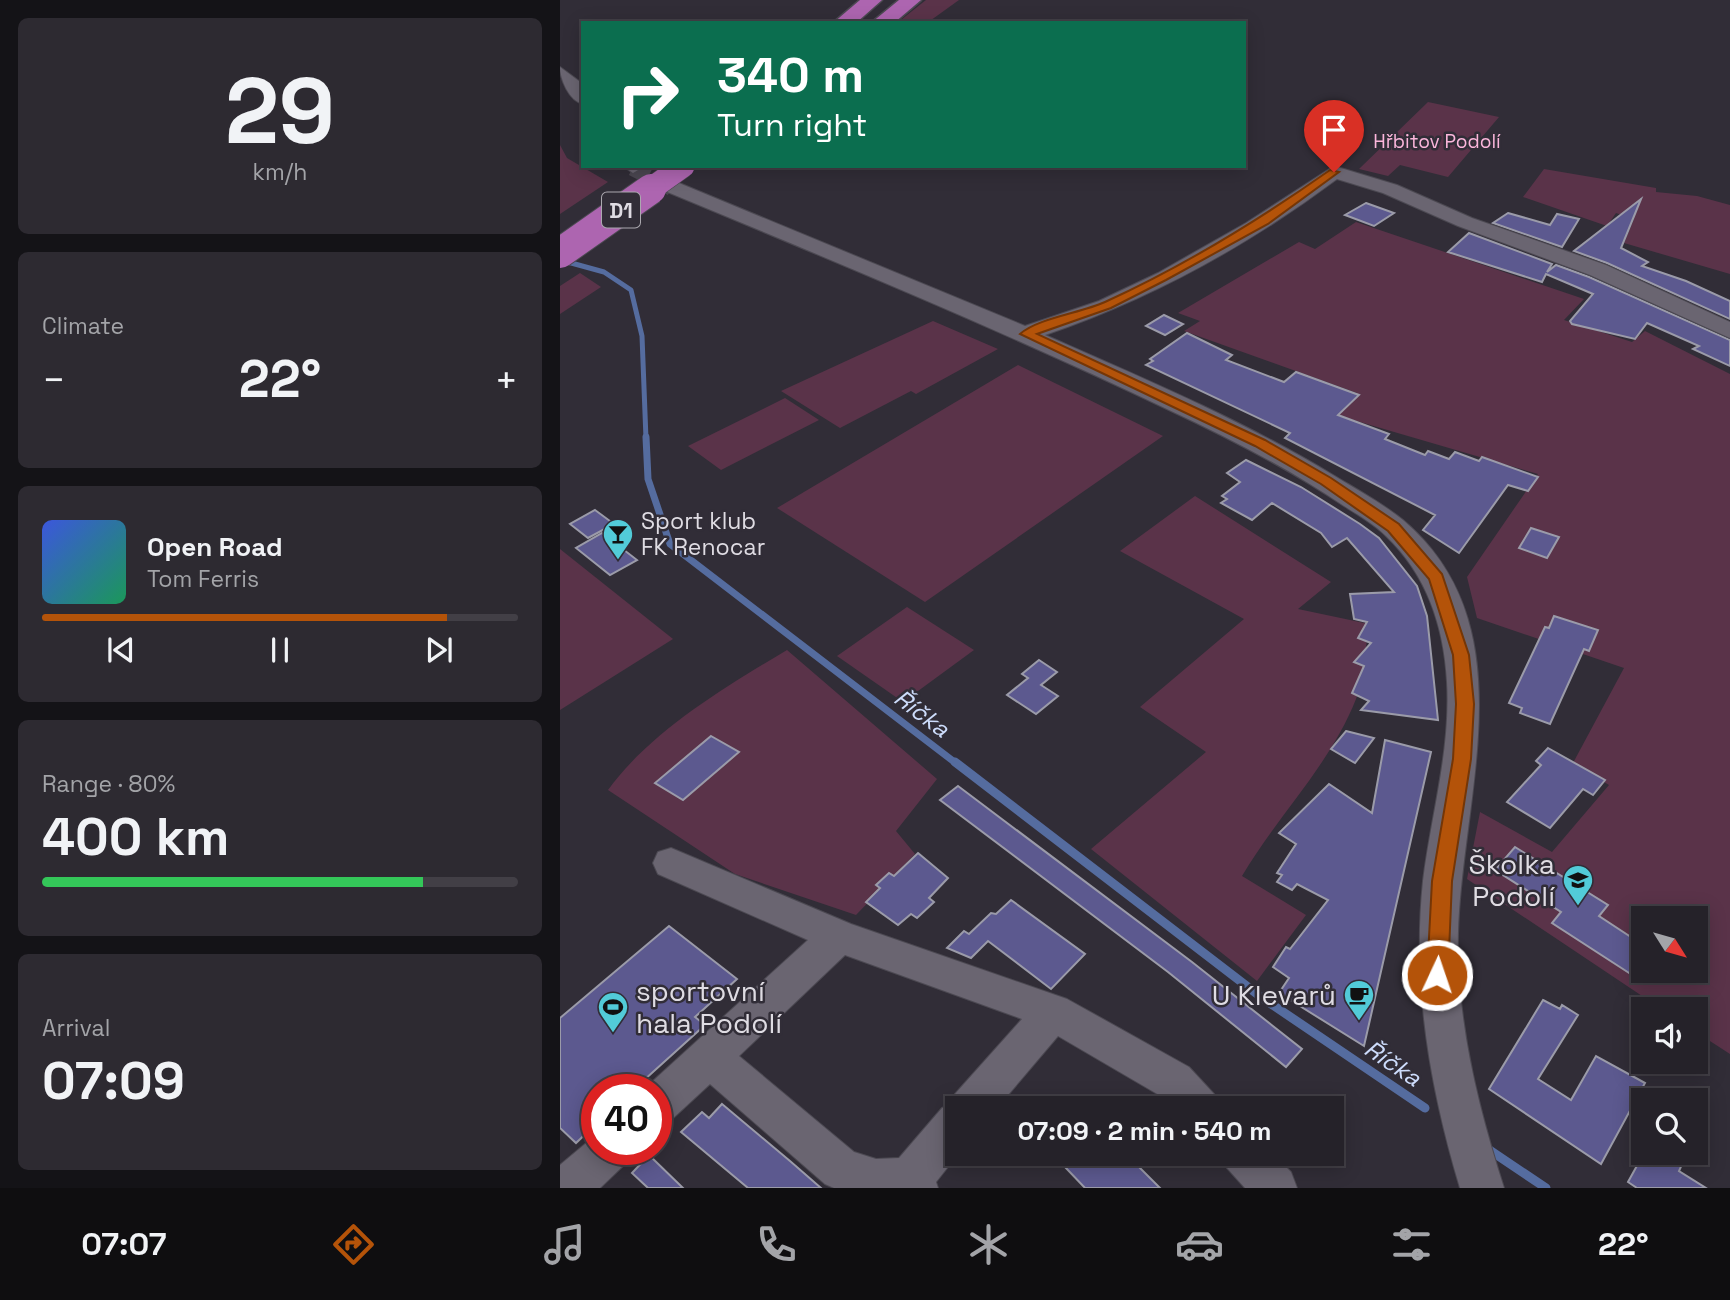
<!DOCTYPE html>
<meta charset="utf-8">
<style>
:root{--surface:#252229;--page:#2d2a31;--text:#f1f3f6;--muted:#a3a4a8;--line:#423f46;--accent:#b45309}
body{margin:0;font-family:"Space Grotesk",sans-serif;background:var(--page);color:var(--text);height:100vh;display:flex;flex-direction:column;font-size:26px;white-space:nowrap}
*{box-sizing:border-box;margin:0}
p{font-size:23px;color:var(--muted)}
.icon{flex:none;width:38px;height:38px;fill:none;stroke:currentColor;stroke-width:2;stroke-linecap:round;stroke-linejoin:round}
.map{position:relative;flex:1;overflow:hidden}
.panel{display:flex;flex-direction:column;gap:18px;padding:18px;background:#141317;width:560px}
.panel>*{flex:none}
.guide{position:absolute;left:21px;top:21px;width:665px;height:147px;border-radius:0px;box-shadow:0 4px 18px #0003,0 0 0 2px var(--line);background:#0b6e4f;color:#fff;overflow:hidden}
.needle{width:46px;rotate:127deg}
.controls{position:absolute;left:1071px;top:906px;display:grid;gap:14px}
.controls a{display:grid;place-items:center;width:77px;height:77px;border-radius:0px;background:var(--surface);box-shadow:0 4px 18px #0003,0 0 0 2px var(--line);font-size:35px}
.speed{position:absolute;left:21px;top:1074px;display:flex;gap:14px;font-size:35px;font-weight:700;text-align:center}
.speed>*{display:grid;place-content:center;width:91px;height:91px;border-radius:50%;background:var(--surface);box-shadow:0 4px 18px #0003,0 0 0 2px var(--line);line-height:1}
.speed .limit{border:10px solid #d22;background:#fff;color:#111}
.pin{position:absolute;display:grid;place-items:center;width:60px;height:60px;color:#fff;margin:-72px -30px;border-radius:50% 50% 50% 0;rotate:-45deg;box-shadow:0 0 7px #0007}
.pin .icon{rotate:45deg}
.me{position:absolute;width:77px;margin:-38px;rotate:3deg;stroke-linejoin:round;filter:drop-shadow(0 0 5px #0008)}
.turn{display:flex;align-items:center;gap:24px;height:147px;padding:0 21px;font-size:32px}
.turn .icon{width:91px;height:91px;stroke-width:2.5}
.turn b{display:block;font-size:49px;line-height:60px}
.big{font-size:52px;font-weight:600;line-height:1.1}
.panel .widget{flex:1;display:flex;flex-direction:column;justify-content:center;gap:10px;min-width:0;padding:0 24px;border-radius:10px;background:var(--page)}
.panel .dial{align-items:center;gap:0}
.dial b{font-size:91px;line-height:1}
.song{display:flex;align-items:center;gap:21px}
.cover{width:84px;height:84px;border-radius:10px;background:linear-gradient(135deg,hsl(230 70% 55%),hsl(150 70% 35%))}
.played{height:7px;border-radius:4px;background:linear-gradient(90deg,var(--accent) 85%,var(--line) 85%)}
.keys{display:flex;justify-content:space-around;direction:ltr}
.heat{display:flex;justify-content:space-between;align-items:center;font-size:38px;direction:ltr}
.charge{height:10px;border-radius:5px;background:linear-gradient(90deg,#34c759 80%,var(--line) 0)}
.trip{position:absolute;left:385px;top:1096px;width:399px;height:70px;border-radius:0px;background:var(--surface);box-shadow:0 4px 18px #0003,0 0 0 2px var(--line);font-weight:600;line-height:70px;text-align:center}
.menu{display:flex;height:112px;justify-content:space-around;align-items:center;background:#0f0e10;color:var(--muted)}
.menu .icon{width:49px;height:49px}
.menu .on{color:var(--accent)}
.menu b{font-size:32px;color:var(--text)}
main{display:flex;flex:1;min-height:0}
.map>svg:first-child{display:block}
.green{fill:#5a3349;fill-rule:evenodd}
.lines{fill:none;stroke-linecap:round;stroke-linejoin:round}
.stream-far2{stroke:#556c9f;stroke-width:5}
.stream-far1{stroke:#556c9f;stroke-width:7}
.stream{stroke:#556c9f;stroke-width:9}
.building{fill:#5c598f;stroke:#9b9ba9;stroke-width:2}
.minor-tunnel{stroke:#4b4751;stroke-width:18;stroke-dasharray:18 9;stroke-linecap:butt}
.minor-casing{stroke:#4c4952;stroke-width:2}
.highway-casing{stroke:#4c4952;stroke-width:3}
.minor{fill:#6a6571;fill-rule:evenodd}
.highway{fill:#ad65b0;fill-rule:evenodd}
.highway-bridge-far1-casing{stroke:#4c4952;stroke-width:24;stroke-linecap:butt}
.highway-bridge-casing{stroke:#4c4952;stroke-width:32;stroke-linecap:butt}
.highway-bridge-far1{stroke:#ad65b0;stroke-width:23}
.highway-bridge{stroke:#ad65b0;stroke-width:30}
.route{fill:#b45309;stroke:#753606;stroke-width:2}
.labels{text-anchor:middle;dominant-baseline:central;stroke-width:5;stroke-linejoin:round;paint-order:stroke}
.far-park-label{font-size:19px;fill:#fbb6db;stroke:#312d37}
.shield{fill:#312d37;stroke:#aba8af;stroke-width:2}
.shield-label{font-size:21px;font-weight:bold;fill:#dfdce3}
.poi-label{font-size:23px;fill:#dfdce3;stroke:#312d37;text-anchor:start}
.water-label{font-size:24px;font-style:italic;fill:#cddcfb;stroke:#312d37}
.near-poi-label{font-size:28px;fill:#dfdce3;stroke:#312d37;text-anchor:end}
</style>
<main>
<section class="panel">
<div class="widget dial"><b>29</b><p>km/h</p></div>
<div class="widget"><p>Climate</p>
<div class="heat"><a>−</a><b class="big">22°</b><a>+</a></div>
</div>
<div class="widget">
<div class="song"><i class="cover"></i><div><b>Open Road</b><p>Tom Ferris</p></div></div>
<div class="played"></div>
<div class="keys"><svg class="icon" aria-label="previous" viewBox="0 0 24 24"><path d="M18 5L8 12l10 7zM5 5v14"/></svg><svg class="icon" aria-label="pause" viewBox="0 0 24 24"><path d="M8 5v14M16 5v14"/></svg><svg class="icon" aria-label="next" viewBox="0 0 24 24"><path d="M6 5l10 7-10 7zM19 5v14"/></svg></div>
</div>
<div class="widget"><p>Range · 80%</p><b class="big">400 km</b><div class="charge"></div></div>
<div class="widget"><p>Arrival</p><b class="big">07:09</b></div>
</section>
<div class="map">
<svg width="1170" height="1188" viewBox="0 0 1170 1188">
<rect width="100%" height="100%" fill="#312d37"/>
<g class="green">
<polygon points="366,0 399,0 367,23 337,23"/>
<polygon points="868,102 939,117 888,177 840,165 828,176 799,169"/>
<polygon points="0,145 7,158 48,182 0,214"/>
<polygon points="984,169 1096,188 1096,192 1137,196 1170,205 1170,274 1064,243 1074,219 1056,213 1047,226 963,197"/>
<path d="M796,222L1024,299L1004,320L1072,342L1085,331L1170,374V1054L1136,1032V1010H1103L907,879L920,812L992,852L1049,785L1013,763L1064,668L917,618L907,577L978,474L776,415L797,393L624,331L640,321L618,313L739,242L755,249ZM1083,919H1136V971H1083Z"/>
<polygon points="20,273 41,287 0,314 0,286"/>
<polygon points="373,321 438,349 356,394 351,391 280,428 221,391"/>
<polygon points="458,365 603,436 365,602 217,508"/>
<polygon points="225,398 259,420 161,470 128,446"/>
<path d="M635,496L771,582L738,609L809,624C805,647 805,677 796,699C770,765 718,815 682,876L746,915L697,981L531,849L646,752L580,707L684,619L560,551Z"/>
<polygon points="0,549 113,639 0,710"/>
<polygon points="347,607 414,650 343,702 277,656"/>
<path d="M227,650L377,779L336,831L355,854L296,915L175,874L48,790C91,731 165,687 227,650Z"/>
</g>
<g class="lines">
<polyline class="stream-far2" points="4,261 44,272 71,290 82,336 86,439"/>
<polyline class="stream-far1" points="86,437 88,479 110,544 397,764"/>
<g class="stream">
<polyline points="395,762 701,997 865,1108"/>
<polyline points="925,1147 986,1188"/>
</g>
</g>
<g class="building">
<polygon points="1081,199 1061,248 1088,262 1082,266 1126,281 1170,301 1170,319 1047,263 1014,251"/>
<polygon points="806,203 834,213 814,226 785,215"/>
<polygon points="948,213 990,225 997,214 1019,219 1002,247 933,223"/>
<polygon points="909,233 992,264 987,272 996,265 1029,277 1170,340 1170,366 1133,349 1139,346 1087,323 1075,339 1012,324 1010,321 1033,294 986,274 982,282 888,252"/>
<polygon points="604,315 623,324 605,335 586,326"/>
<polygon points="627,333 672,355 666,360 724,382 736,372 799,395 778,415 829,434 825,439 865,455 868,451 889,459 895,452 919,461 922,457 978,477 968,491 948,485 899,553 863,530 875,515 725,438 730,433 586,365 593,361 590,359"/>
<polygon points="686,460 741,487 800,524 819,538 857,586 867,616 878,720 801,710 809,701 792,693 804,666 794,662 811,643 798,638 807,622 794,619 790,594 834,592 787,538 772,547 761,533 712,503 692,520 661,503 667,499 662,496 680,482 667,473"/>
<polygon points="35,510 54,524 28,538 10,524"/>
<polygon points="971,528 999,537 987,558 959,548"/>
<polygon points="42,533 77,560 50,575 16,548"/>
<polygon points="994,616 1038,630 1029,651 1024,649 990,724 960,713 962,708 949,703 985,627 989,628"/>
<polygon points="479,660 497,672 481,685 498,696 476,714 447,695 468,678 462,674"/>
<polygon points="786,731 814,738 795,763 771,749"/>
<polygon points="151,736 179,752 123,800 95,783"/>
<polygon points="825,740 871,752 804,1046 719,993 729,978 713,967 726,947 730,949 768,900 737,884 732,890 717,882 722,875 717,873 736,844 719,833 769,784 812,813"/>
<polygon points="988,748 1045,780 1033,795 1023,789 990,828 947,802 981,765 976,761"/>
<polygon points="398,786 632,962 742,1049 726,1067 608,972 380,800"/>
<polygon points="955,847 1048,905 1039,916 1083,945 1083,982 992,923 1001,912 935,870"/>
<polygon points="358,853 388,878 369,898 374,902 357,918 351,914 338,925 306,902 320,888 316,885 329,873 334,876"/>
<polygon points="451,900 525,954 491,989 428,941 411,958 387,948 404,931 409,934 431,913 436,914"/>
<polygon points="109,926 177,979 135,1017 145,1025 73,1090 37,1090 37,1123 16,1143 0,1128 0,1018"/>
<polygon points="983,1000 1000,1009 1002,1005 1018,1015 978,1079 1011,1100 1036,1056 1085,1083 1041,1164 929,1089"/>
<polygon points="162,1104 230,1161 261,1188 188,1188 121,1132 142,1112 149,1118"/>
<polygon points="521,1153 565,1153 600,1188 525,1188 505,1167"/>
<polygon points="1084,1153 1127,1153 1119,1171 1146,1188 1077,1188 1068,1182"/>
<polygon points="89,1155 123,1188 88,1188 72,1173"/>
</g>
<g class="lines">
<polyline class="minor-tunnel" points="73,167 112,187"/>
<g class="minor-casing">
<g id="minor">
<path d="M0,67L23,84V104C9,101 0,79 0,67Z"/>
<polygon points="63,166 82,166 83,167 73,173"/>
<path d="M774,166L837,185L912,218L1046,265L1170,322V338L1030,275L898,226L823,193L777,179C687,246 591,299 485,335C583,378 682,420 773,475C796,489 822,503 843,520C975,632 894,812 898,956C900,1035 920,1113 944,1188H900C870,1088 852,986 863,881C871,815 891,750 887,682C884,627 867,575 826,536C814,524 798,515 784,506C728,468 669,438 609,410C443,331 274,261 105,191L102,187L105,183H119L465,326L539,301L598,273L686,223Z"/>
<path d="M111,848L291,924L507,999L629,1067L654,1094L660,1108H611L599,1095L498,1036L437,1108H397L399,1153L376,1182L378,1188H274L265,1184L150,1084L111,1120L96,1126V1090H83L248,940L98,874L93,863L98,852ZM285,955L462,1019L395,1094L390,1105L382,1108L339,1158L316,1159L294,1152L179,1056Z"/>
<polygon points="37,1134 37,1150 71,1150 64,1165 40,1188 0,1188 0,1165"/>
<polygon points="660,1153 712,1153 731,1172 737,1188 685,1188 667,1168"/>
</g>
</g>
<g class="highway-casing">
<g id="highway">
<polygon points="300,0 322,0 296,23 273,23"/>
<polygon points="339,0 361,0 334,23 311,23"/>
</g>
</g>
<use href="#minor" class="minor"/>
<use href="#highway" class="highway"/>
<g class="highway-bridge-far1-casing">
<polyline id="highway-bridge-far1" points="88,191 123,166"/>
</g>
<g class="highway-bridge-casing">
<polyline id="highway-bridge" points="0,253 91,189"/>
</g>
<use href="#highway-bridge-far1" class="highway-bridge-far1"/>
<use href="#highway-bridge" class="highway-bridge"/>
</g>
<path class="route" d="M770,170L779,172L708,224L606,280L551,308L477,334L705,440L771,478L839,524L882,574L909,655L914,704L911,759L892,881L888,975L885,982L877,985L870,982L867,975L872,881L893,759L896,704L893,655L869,579L828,531L761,484L695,446L460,334C478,318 521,313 545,302C624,266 699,220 770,170Z"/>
<defs>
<g id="bar-pin" transform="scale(1.575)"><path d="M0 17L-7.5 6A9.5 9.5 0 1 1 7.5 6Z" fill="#52cbd8" stroke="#312d37"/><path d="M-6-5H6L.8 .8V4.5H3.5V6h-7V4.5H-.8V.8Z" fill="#111"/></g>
<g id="school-pin" transform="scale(1.575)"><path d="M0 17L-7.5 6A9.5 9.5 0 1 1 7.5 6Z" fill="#52cbd8" stroke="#312d37"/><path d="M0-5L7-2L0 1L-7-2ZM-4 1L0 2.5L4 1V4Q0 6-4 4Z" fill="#111"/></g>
<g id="cafe-pin" transform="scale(1.575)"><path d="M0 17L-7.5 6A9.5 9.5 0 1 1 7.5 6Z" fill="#52cbd8" stroke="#312d37"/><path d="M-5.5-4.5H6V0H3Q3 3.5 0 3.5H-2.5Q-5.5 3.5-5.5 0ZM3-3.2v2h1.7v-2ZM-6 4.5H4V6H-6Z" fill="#111"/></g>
<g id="stadium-pin" transform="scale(1.575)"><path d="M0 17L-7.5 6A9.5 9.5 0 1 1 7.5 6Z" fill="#52cbd8" stroke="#312d37"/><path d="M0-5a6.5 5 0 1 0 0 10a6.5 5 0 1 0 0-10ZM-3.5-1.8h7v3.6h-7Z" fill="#111"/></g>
</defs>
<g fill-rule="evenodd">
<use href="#bar-pin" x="58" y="534"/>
<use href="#school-pin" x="1018" y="880"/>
<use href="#cafe-pin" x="799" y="995"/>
<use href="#stadium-pin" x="53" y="1007"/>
</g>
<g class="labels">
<g class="far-park-label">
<text x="877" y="141">Hřbitov Podolí</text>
</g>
<rect class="shield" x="42" y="192.5" width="38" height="35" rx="5"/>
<g class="shield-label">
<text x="61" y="210">D1</text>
</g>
<g class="poi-label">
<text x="81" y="521">Sport klub<tspan x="81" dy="26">FK Renocar</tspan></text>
</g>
<g class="water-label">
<text transform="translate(362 713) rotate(37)">Říčka</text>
<text transform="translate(833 1063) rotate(34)">Říčka</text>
</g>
<g class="near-poi-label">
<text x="995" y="864">Školka<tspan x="995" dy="32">Podolí</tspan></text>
<text x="76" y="991" text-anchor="start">sportovní<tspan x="76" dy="32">hala Podolí</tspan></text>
<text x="776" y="995">U Klevarů</text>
</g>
</g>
</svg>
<div class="controls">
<a><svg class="needle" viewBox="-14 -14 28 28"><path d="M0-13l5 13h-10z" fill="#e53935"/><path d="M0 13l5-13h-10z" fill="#a3a4a8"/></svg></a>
<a><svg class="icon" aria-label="sound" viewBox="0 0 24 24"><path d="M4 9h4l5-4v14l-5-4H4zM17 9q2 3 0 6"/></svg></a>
<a><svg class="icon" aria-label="search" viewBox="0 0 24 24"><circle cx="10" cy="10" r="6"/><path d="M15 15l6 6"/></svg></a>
</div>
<div class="speed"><div class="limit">40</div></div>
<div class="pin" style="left:774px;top:172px;background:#d93025"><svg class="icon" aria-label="arrive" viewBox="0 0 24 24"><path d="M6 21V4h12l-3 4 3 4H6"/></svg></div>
<svg class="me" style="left:877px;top:975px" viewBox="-20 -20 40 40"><circle r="17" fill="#b45309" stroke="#fff" stroke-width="3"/><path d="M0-11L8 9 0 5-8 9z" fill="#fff"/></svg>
<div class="trip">07:09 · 2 min · 540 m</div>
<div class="guide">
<div class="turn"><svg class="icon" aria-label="right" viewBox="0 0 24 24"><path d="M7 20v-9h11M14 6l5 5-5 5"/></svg><div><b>340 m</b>Turn right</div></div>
</div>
</div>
</main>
<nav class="menu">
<b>07:07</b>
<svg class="icon on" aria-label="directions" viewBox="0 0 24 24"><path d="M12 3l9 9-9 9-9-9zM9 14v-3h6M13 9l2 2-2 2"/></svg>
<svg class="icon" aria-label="music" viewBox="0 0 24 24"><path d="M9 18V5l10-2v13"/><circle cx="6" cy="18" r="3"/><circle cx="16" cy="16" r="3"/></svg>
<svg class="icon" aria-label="phone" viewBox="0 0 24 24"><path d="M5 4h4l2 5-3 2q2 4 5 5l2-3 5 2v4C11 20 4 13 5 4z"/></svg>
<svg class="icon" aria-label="climate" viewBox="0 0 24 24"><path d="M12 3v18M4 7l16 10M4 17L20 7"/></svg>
<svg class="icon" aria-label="car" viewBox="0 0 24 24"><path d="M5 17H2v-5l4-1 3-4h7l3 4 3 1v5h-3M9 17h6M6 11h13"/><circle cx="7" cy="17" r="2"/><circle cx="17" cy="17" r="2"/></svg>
<svg class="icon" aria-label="filters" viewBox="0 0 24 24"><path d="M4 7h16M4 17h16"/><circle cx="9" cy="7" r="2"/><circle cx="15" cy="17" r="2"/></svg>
<b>22°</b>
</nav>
